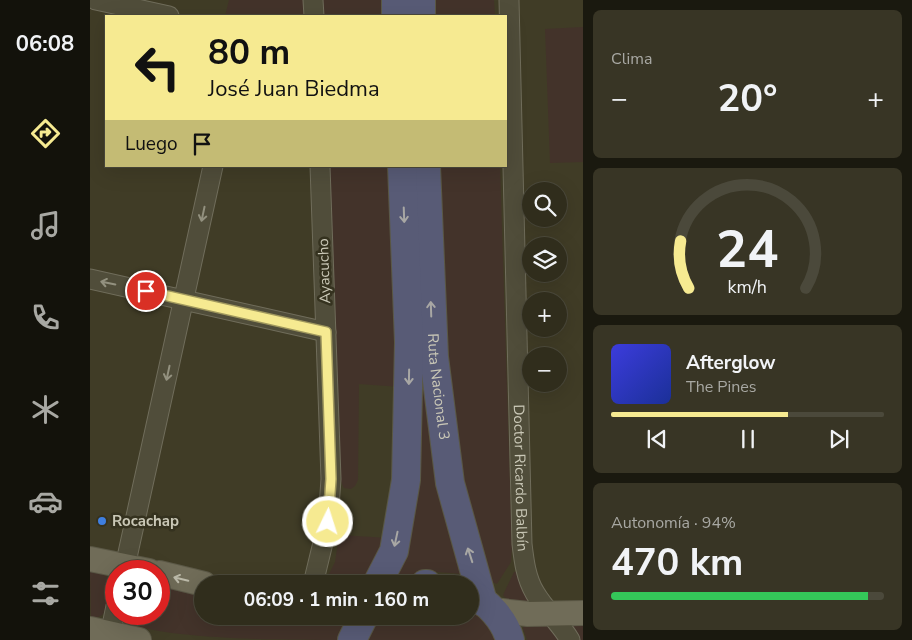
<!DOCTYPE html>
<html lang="es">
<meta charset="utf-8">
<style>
:root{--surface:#302d1c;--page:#383525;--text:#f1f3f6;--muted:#a8a8a3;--line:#4b493b;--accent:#f6ea91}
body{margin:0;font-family:"Nunito Sans",sans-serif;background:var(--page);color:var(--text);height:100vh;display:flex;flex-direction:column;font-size:19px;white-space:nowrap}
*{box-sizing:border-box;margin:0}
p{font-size:16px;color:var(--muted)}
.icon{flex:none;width:28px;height:28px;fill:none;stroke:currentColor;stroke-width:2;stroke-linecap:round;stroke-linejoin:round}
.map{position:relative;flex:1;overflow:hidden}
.drawer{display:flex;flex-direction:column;gap:10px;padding:10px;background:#1a190f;width:329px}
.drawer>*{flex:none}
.top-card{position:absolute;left:15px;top:15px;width:402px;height:152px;border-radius:0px;box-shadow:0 5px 20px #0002,0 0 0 1px var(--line);background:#f6ea91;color:#111;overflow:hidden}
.fabs{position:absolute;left:432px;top:182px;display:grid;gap:10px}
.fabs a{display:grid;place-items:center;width:45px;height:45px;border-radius:50%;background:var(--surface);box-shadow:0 5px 20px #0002,0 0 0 1px var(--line);font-size:25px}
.speed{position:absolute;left:15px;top:560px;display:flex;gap:10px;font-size:25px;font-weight:700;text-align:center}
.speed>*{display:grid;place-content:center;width:65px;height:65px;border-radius:50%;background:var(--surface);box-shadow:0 5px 20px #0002,0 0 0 1px var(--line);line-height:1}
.speed .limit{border:8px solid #d22;background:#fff;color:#111}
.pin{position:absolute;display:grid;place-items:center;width:42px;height:42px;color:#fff;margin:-21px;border:2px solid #fff;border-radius:50%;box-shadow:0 1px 5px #0007}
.me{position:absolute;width:55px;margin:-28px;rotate:4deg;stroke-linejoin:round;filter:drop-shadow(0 0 4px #0008)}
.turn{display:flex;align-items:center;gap:18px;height:105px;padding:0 20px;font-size:22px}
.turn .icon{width:65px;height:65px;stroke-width:2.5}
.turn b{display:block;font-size:35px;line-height:42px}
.then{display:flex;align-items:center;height:48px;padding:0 20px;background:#0003;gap:10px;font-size:19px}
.big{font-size:38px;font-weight:700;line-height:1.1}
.drawer .card{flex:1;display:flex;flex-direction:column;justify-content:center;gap:8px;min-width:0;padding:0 18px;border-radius:8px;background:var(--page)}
.drawer .dial{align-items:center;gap:0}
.dial svg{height:130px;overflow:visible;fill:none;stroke:var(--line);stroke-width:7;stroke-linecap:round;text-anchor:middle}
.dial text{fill:var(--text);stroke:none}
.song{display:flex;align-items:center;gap:15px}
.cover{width:60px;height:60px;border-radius:8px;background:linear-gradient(135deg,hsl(240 70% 55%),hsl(230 70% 35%))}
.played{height:5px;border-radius:2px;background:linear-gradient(90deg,var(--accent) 65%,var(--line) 65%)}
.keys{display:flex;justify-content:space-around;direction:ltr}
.heat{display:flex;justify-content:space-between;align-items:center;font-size:28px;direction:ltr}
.charge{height:8px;border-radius:4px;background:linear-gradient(90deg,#34c759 94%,var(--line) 0)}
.trip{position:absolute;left:104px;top:575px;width:285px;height:50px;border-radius:25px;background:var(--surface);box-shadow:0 5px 20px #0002,0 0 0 1px var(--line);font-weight:700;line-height:50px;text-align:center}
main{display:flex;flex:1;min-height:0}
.dock{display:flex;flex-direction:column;width:90px;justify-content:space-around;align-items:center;background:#13120b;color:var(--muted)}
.dock .icon{width:35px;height:35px}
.dock .on{color:var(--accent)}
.dock b{font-size:22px;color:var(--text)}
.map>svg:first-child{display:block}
.green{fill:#43332a}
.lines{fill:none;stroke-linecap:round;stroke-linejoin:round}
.minor-casing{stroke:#706d5b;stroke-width:21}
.major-casing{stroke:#5c5947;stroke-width:26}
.highway-casing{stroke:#5a5845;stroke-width:30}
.minor{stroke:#504d3a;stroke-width:19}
.major{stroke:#706c58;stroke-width:24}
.highway{stroke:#585b76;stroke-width:28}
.oneway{stroke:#93917f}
.oneway2{stroke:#a8a7a4}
.oneway3{stroke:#bcbaa9}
.route-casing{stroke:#a0985e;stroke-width:12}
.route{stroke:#f6ea91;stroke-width:9}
.shop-dot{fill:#3f7fe0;stroke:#35321f;stroke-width:2}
.labels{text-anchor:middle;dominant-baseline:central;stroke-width:5;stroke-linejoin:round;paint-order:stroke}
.street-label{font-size:15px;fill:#cac8b7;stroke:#35321f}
.poi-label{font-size:15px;font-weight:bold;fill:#cac8b7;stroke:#35321f;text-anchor:start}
</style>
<main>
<nav class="dock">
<b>06:08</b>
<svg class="icon on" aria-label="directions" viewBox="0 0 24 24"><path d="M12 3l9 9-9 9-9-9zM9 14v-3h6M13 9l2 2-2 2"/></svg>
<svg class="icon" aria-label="music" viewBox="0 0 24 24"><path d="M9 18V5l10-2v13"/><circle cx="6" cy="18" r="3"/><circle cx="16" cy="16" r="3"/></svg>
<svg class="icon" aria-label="phone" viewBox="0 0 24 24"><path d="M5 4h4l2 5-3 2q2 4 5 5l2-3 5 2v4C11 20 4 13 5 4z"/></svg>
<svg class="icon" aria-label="climate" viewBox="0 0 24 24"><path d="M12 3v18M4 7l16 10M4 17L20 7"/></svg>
<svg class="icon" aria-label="car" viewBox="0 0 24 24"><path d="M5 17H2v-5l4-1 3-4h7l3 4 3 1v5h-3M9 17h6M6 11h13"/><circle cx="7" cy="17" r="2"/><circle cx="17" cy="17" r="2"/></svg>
<svg class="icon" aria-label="filters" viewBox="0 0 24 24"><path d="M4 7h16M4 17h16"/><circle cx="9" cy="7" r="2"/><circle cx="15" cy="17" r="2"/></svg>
</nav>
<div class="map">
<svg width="494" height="640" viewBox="0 0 494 640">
<rect width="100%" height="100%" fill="#403c26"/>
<g class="green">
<polygon points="139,0 216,0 217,16 135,16"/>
<polygon points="232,0 296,0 296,16 233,16"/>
<polygon points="340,0 404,0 405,16 340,16"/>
<polygon points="493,27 493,162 460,163 455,29"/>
<polygon points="239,166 302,166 311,387 269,384 268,480 265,486 261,489 254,488 251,482"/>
<polygon points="345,166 410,166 422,546 421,562 407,584 402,582 394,568 381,530 351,348"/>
<polygon points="331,351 372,574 335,571 312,577 306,573"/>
<polygon points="249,535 299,538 274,584 234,584 245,562"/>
<path d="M0,571C7,572 13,573 18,578C25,586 19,608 12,615C9,617 5,618 1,619Z"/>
<polygon points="429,571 438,600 437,603 419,602 413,595 424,572"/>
<path d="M69,585L112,594V616H211L254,626L256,630L250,640C200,640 74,640 36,622L34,614H69Z"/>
<polygon points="380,604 412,640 275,640 291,616 380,616"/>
<polygon points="493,620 493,640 488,640 481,623"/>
<polygon points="436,623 457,623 472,640 437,640 433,628"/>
</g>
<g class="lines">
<g class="minor-casing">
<g id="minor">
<polyline points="6,0 79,16"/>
<polyline points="223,0 224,16"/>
<path id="s1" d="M419,0L432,544C434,561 436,578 445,593C455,610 470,623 480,640"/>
<polyline points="0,279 236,332"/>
<polyline points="34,571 123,166"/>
<polyline points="223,584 238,522 241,479 230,166"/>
<polyline points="19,640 26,606"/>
</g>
</g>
<g class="major-casing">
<g id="major">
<polyline points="0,559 59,571"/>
<polyline points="69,573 114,584"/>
<polyline points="403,610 438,614 494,613"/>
<polyline points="0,629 49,640"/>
</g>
</g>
<g class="highway-casing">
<g id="highway">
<polyline points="306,0 306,16"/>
<polyline points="331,0 331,16"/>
<path id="s2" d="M336,166L344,357L360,483L393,602"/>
<polyline points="287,584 304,551 316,480 319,342 312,166"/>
<polyline points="335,584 337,584"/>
<path d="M380,594C398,601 415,621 420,640"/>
<polyline points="262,640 274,616"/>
</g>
</g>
<use href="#minor" class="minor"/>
<use href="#major" class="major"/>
<use href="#highway" class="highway"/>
</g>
<defs><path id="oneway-shaft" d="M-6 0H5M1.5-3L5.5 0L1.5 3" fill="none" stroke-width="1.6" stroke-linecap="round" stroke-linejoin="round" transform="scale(1.25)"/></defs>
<g class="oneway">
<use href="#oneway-shaft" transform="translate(113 214) rotate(102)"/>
<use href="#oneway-shaft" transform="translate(18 283) rotate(-168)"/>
<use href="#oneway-shaft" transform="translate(78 373) rotate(102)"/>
</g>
<g class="oneway2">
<use href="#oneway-shaft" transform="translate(314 215) rotate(88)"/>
<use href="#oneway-shaft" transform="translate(341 309) rotate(-92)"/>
<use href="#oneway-shaft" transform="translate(319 377) rotate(91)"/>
<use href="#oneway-shaft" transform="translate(306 539) rotate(102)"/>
<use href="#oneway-shaft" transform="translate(380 555) rotate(-108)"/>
</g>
<use class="oneway3" href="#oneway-shaft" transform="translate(91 579) rotate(-167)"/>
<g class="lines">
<g class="route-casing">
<polyline id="route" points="56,291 236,332 241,479 238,522"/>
</g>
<use href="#route" class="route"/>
</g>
<circle class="shop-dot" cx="12" cy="521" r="5"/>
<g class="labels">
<g class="street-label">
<text transform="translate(234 271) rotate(-92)">Ayacucho</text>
<text stroke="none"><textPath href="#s2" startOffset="221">Ruta Nacional 3</textPath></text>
<text stroke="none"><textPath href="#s1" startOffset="478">Doctor Ricardo Balbín</textPath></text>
</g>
<g class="poi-label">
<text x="22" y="521">Rocachap</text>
</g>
</g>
</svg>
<div class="fabs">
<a><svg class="icon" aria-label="search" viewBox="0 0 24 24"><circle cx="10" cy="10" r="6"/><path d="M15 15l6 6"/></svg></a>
<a><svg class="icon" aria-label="layers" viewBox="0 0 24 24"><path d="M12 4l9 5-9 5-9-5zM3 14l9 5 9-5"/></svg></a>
<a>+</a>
<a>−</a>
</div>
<div class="speed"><div class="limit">30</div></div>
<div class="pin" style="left:56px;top:291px;background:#d93025"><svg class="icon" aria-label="arrive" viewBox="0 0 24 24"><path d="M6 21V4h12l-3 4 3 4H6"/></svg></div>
<svg class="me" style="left:238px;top:522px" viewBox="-20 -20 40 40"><circle r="17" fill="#f6ea91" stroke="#fff" stroke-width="3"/><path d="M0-11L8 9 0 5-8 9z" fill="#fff"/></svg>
<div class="trip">06:09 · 1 min · 160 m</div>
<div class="top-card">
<div class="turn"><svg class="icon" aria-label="left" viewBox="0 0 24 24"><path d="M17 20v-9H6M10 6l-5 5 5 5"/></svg><div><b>80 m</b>José Juan Biedma</div></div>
<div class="then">Luego<svg class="icon" aria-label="arrive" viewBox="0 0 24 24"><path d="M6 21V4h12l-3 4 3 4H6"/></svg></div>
</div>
</div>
<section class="drawer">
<div class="card"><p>Clima</p>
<div class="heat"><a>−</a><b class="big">20°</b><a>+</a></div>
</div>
<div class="card dial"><svg viewBox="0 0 100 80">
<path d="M14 69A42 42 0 1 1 86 69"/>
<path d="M14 69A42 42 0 0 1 9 40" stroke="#f6ea91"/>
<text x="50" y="56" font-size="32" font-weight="700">24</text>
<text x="50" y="72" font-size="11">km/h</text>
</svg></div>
<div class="card">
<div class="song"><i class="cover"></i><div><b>Afterglow</b><p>The Pines</p></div></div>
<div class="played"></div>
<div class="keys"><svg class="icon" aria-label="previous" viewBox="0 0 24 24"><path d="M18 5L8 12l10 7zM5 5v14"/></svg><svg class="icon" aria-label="pause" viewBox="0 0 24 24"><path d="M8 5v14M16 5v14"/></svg><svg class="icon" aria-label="next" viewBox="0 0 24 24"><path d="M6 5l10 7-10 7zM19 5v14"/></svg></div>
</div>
<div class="card"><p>Autonomía · 94%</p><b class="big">470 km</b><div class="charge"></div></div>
</section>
</main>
